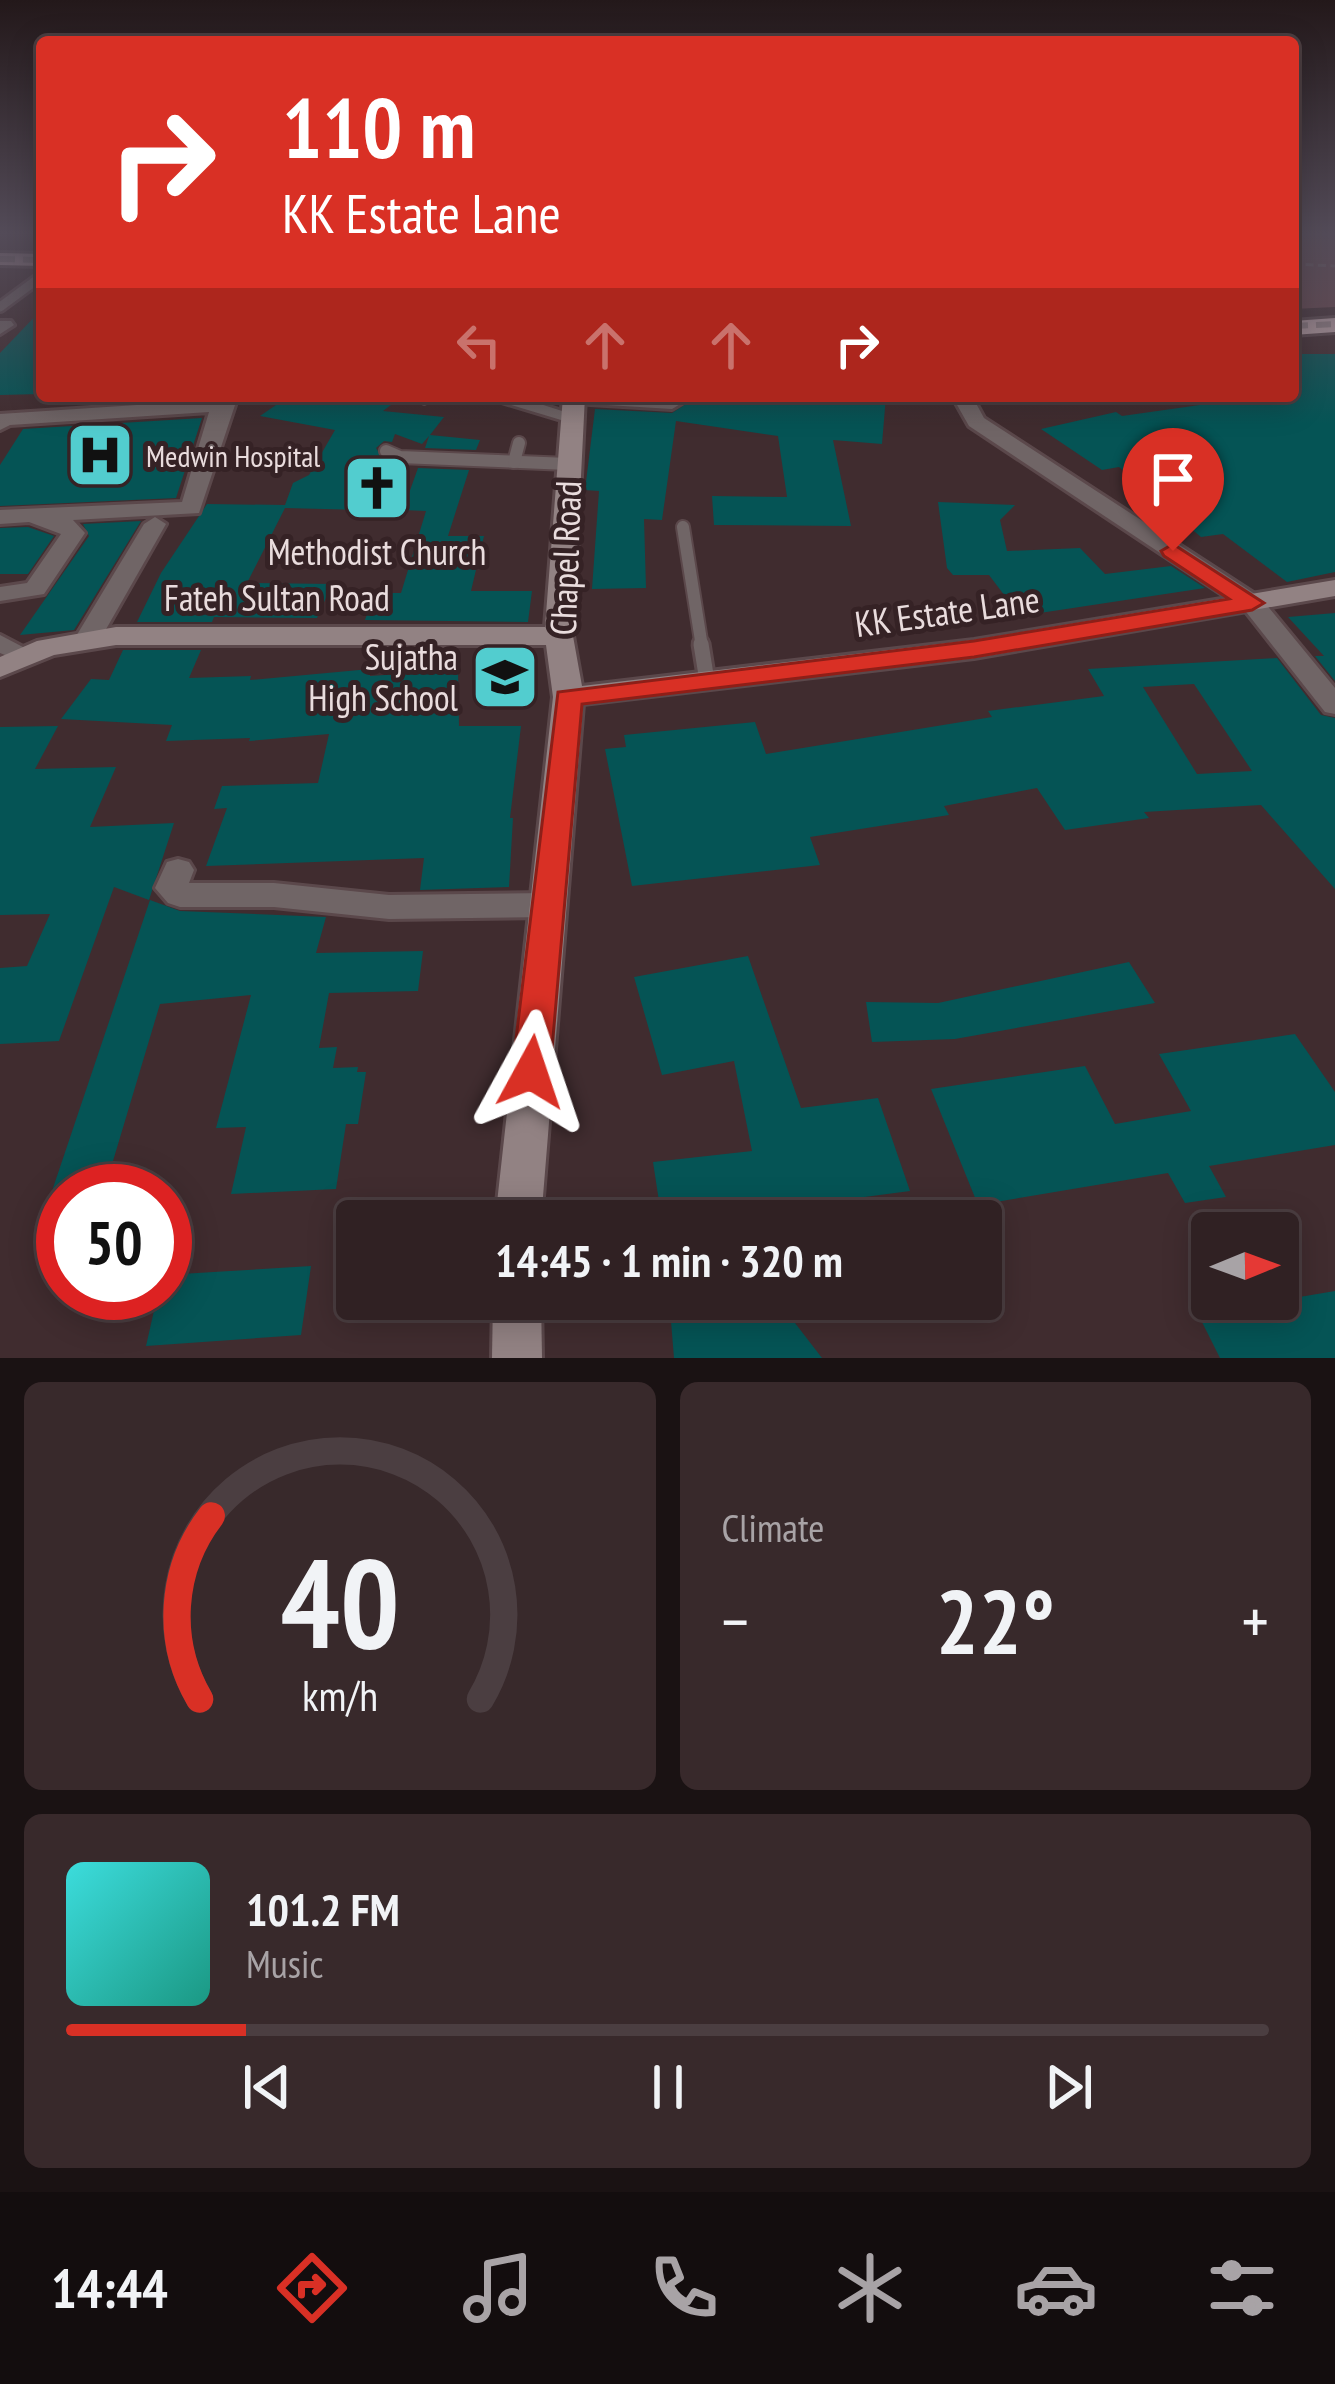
<!DOCTYPE html>
<meta charset="utf-8">
<style>
:root{--surface:#302123;--page:#38292b;--text:#f1f3f6;--muted:#a8a3a6;--line:#4b3e41;--accent:#d93025}
body{margin:0;font-family:"PT Sans Narrow",sans-serif;background:var(--page);color:var(--text);height:100vh;display:flex;flex-direction:column;font-size:45px;white-space:nowrap}
*{box-sizing:border-box;margin:0}
p{font-size:39px;color:var(--muted)}
.icon{flex:none;width:66px;height:66px;fill:none;stroke:currentColor;stroke-width:2;stroke-linecap:round;stroke-linejoin:round}
.map{position:relative;height:1358px;overflow:hidden}
.sheet{display:flex;flex-direction:column;gap:24px;padding:24px;background:#1a1213;flex:1}
.sheet>*{flex:none}
.banner{position:absolute;left:36px;top:36px;width:1263px;height:366px;border-radius:12px;box-shadow:0 6px 30px #0003,0 0 0 3px var(--line);background:#d93025;color:#fff;overflow:hidden}
.needle{width:78px;rotate:89deg}
.controls{position:absolute;left:1191px;top:1212px;display:grid;gap:24px}
.controls a{display:grid;place-items:center;width:108px;height:108px;border-radius:12px;background:var(--surface);box-shadow:0 6px 30px #0003,0 0 0 3px var(--line);font-size:60px}
.speed{position:absolute;left:36px;top:1164px;display:flex;gap:24px;font-size:60px;font-weight:700;text-align:center}
.speed>*{display:grid;place-content:center;width:156px;height:156px;border-radius:50%;background:var(--surface);box-shadow:0 6px 30px #0003,0 0 0 3px var(--line);line-height:1}
.speed .limit{border:18px solid #d22;background:#fff;color:#111}
.pin{position:absolute;display:grid;place-items:center;width:102px;height:102px;color:#fff;margin:-123px -51px;border-radius:50% 50% 50% 0;rotate:-45deg;box-shadow:0 0 12px #0007}
.pin .icon{rotate:45deg}
.me{position:absolute;width:132px;margin:-66px;rotate:5deg;stroke-linejoin:round;filter:drop-shadow(0 0 9px #0008)}
.turn{display:flex;align-items:center;gap:42px;height:252px;padding:0 48px;font-size:54px}
.turn .icon{width:156px;height:156px;stroke-width:2.5}
.turn b{display:block;font-size:84px;line-height:102px}
.lanes{display:flex;align-items:center;height:114px;padding:0 48px;background:#0003;justify-content:center;gap:60px;direction:ltr}
.lanes .off{opacity:.35}
.big{font-size:90px;font-weight:800;line-height:1.1}
.sheet .widget{flex:1;display:flex;flex-direction:column;justify-content:center;gap:18px;min-width:0;padding:0 42px;border-radius:18px;background:var(--page)}
.sheet .dial{align-items:center;gap:0}
.dial svg{height:312px;overflow:visible;fill:none;stroke:var(--line);stroke-width:7;stroke-linecap:round;text-anchor:middle}
.dial text{fill:var(--text);stroke:none}
.song{display:flex;align-items:center;gap:36px}
.cover{width:144px;height:144px;border-radius:18px;background:linear-gradient(135deg,hsl(180 70% 55%),hsl(170 70% 35%))}
.played{height:12px;border-radius:6px;background:linear-gradient(90deg,var(--accent) 15%,var(--line) 15%)}
.keys{display:flex;justify-content:space-around;direction:ltr}
.heat{display:flex;justify-content:space-between;align-items:center;font-size:66px;direction:ltr}
.sheet .tiles{flex:1;display:grid;gap:24px;grid-template-columns:1fr 1fr}
.widget:last-child{grid-column:span 2}
.trip{position:absolute;left:336px;top:1200px;width:666px;height:120px;border-radius:12px;background:var(--surface);box-shadow:0 6px 30px #0003,0 0 0 3px var(--line);font-weight:800;line-height:120px;text-align:center}
.tabs{display:flex;height:192px;justify-content:space-around;align-items:center;background:#130d0e;color:var(--muted)}
.tabs .icon{width:84px;height:84px}
.tabs .active{color:var(--accent)}
.tabs b{font-size:54px;color:var(--text)}
.map>svg:first-child{display:block}
.green{fill:#6a464b}
.building{fill:#055455;fill-rule:evenodd}
.lines{fill:none;stroke-linecap:round;stroke-linejoin:round}
.lane-far2-casing{stroke:#5b484b;stroke-width:14}
.lane-far1-casing{stroke:#5b484b;stroke-width:16}
.lane-casing{stroke:#5b484b;stroke-width:21}
.street-casing{stroke:#5b484b;stroke-width:6}
.secondary-casing{stroke:#5b484b;stroke-width:6}
.highway-casing{stroke:#5b484b;stroke-width:6}
.path{stroke:#776568;stroke-width:3;stroke-dasharray:8 4.5;stroke-linecap:butt}
.lane-far2{stroke:#706566;stroke-width:9}
.lane-far1{stroke:#706566;stroke-width:12}
.lane{stroke:#706566;stroke-width:15}
.street{fill:#706566;fill-rule:evenodd}
.secondary{fill:#928283;fill-rule:evenodd}
.highway{fill:#c4abae;fill-rule:evenodd}
.rail{stroke:#9a898b;stroke-width:6;stroke-dasharray:15 8;stroke-linecap:butt}
.route{fill:#d93025;stroke:#8d1f18;stroke-width:3}
.labels{text-anchor:middle;dominant-baseline:central;stroke-width:10;stroke-linejoin:round;paint-order:stroke}
.far-poi-label{font-size:30px;fill:#e9dcdd;stroke:#352225;text-anchor:start}
.poi-label{font-size:36px;fill:#e9dcdd;stroke:#352225}
.street-label{font-size:36px;fill:#e9dcdd;stroke:#352225}
</style>
<div class="map">
<svg width="1335" height="1358" viewBox="0 0 1335 1358">
<rect width="100%" height="100%" fill="#402c2f"/>
<polygon class="green" points="1293,234 1335,234 1335,307 1293,309"/>
<g class="building">
<polygon points="42,309 42,394 0,395 0,353"/>
<polygon points="1293,354 1335,354 1335,572 1287,582 1223,534 1201,537 1119,467 1102,470 1041,429 1116,412 1122,416 1221,402 1210,396 1293,396"/>
<polygon points="289,396 403,396 383,411 444,417 430,435 480,440 476,450 425,448 429,436 422,444 395,434 392,442 384,441 376,448 384,461 363,510 285,508 247,583 332,584 317,618 214,617 212,622 137,622 161,573 207,504 285,505 293,483 309,475 335,430 260,416"/>
<polygon points="673,396 886,396 882,444 833,440 851,526 714,525 712,496 787,497 778,436 676,421 662,520 644,519 646,588 592,589 599,491 585,490 595,409 672,413 686,404"/>
<polygon points="202,418 176,498 0,506 0,465 23,429"/>
<polygon points="418,468 469,470 448,536 484,536 471,591 532,591 528,622 365,620 374,593 401,593 426,511 403,510"/>
<polygon points="938,502 1015,505 1000,520 1007,551 1080,548 1105,574 1171,566 1205,588 1020,616 989,575 953,575 947,568"/>
<polygon points="141,521 74,630 20,635 89,536 83,524"/>
<polygon points="28,527 54,536 28,574 0,574 0,528"/>
<polygon points="1335,613 1335,681 1315,656 1324,656 1288,617"/>
<polygon points="123,650 201,650 189,678 251,676 250,680 370,669 370,676 458,670 459,726 521,726 510,818 513,818 509,887 420,890 424,858 206,866 227,808 214,809 222,786 318,783 329,734 249,741 250,738 166,741 172,725 61,719 91,679 109,680"/>
<path d="M1277,658L1321,715L1335,718V889L1261,805L1144,812L1149,818L1065,830L1037,788L944,806L949,815L810,837L820,865L632,886L605,749L626,747L624,735L755,722L766,754L992,717L988,711L1104,696L1088,669ZM1194,684L1252,771L1197,774L1143,687Z"/>
<polygon points="58,726 35,769 116,767 90,827 174,823 149,900 114,887 59,1041 0,1044 0,968 27,966 50,914 0,915 0,727"/>
<polygon points="150,900 180,911 326,917 316,953 423,951 418,991 329,993 319,1048 337,1047 333,1068 358,1067 357,1072 366,1072 358,1124 346,1124 336,1189 231,1194 246,1127 216,1128 251,995 160,1004 104,1191 52,1191"/>
<polygon points="748,956 801,1108 878,1098 910,1191 735,1214 736,1221 662,1221 653,1162 752,1151 734,1061 662,1075 634,977"/>
<polygon points="1129,962 1155,1003 955,1039 872,1042 866,1002 938,1003"/>
<polygon points="1295,1034 1335,1092 1335,1145 1209,1166 1226,1197 1185,1203 1168,1173 978,1205 931,1089 1085,1066 1115,1124 1191,1111 1159,1054"/>
<polygon points="311,1266 301,1335 146,1346 158,1293 165,1293 165,1275"/>
<polygon points="1335,1291 1335,1358 1220,1358 1198,1314"/>
<polygon points="778,1301 822,1358 674,1358 670,1309"/>
</g>
<g class="lines">
<g class="lane-far2-casing">
<polyline id="lane-far2" points="0,307 42,276"/>
</g>
<g class="lane-far1-casing">
<g id="lane-far1">
<polyline points="386,451 400,457 568,464"/>
<polyline points="514,462 519,443"/>
<polyline points="683,527 702,647"/>
</g>
</g>
<g class="lane-casing">
<polyline id="lane" points="701,644 707,681"/>
</g>
<g class="street-casing">
<g id="street">
<polygon points="0,321 11,321 14,325 0,334"/>
<polygon points="214,396 234,396 235,405 199,513 73,520 85,533 44,594 0,601 0,587 27,583 61,534 29,522 0,524 0,510 182,502 209,412 10,425 0,430 0,414 213,400"/>
<polygon points="437,396 424,403 414,397 415,396"/>
<polygon points="482,396 515,396 581,417 571,423"/>
<polygon points="654,396 682,403 672,409 574,403 564,397"/>
<polygon points="952,396 972,396 984,418 1261,598 1335,688 1335,714 1325,712 1243,608 969,426"/>
<polygon points="155,517 166,524 101,638 88,646 79,643 75,638 144,524"/>
<polygon points="0,635 40,656 27,664 0,653"/>
<polygon points="178,859 189,862 194,870 189,883 274,883 389,895 547,893 559,897 564,905 559,913 547,917 389,919 274,907 180,907 168,903 155,888 167,862"/>
</g>
</g>
<g class="secondary-casing">
<g id="secondary">
<polygon points="563,396 585,396 573,636 582,686 974,640 1335,580 1335,596 974,658 583,704 541,1221 495,1221 553,697 546,645 116,645 54,655 0,677 0,657 37,641 116,627 545,627"/>
<polygon points="493,1299 541,1299 542,1358 492,1358"/>
</g>
</g>
<g class="highway-casing">
<g id="highway">
<polygon points="0,253 42,254 42,266 0,265"/>
<polygon points="1335,318 1335,332 1293,335 1293,321"/>
</g>
</g>
<polyline class="path" points="1293,264 1335,266"/>
<use href="#lane-far2" class="lane-far2"/>
<use href="#lane-far1" class="lane-far1"/>
<use href="#lane" class="lane"/>
<use href="#street" class="street"/>
<use href="#secondary" class="secondary"/>
<use href="#highway" class="highway"/>
<g class="rail">
<polyline points="0,259 42,260"/>
<polyline points="1293,326 1335,324"/>
</g>
</g>
<linearGradient id="sky" x2="0" y2="1"><stop stop-color="#23181a"/><stop offset="0.55" stop-color="#534b58"/><stop offset="1" stop-color="#534b58" stop-opacity="0"/></linearGradient>
<rect width="1335" height="424" fill="url(#sky)"/>
<polygon class="route" points="1173,544 1264,603 1252,610 974,657 582,704 550,1072 544,1083 531,1088 518,1083 512,1072 558,692 974,641 1229,599 1164,556 1161,551"/>
<defs>
<g id="hospital-square" transform="scale(3.45)"><rect x="-9" y="-9" width="18" height="18" rx="4" fill="#52cdcf" stroke="#352225"/><path d="M-5-5h3v3.5h4V-5h3V5h-3V1.5h-4V5h-3Z" fill="#111"/></g>
<g id="church-square" transform="scale(3.45)"><rect x="-9" y="-9" width="18" height="18" rx="4" fill="#52cdcf" stroke="#352225"/><path d="M-1.2-6h2.4v3.5h3.3v2.4h-3.3V6h-2.4V-.1h-3.3v-2.4h3.3Z" fill="#111"/></g>
<g id="school-square" transform="scale(3.45)"><rect x="-9" y="-9" width="18" height="18" rx="4" fill="#52cdcf" stroke="#352225"/><path d="M0-5L7-2L0 1L-7-2ZM-4 1L0 2.5L4 1V4Q0 6-4 4Z" fill="#111"/></g>
</defs>
<g fill-rule="evenodd">
<use href="#hospital-square" x="100" y="455"/>
<use href="#church-square" x="377" y="488"/>
<use href="#school-square" x="505" y="677"/>
</g>
<g class="labels">
<g class="far-poi-label">
<text x="146" y="455">Medwin Hospital</text>
</g>
<g class="poi-label">
<text x="377" y="551">Methodist Church</text>
<text x="458" y="656" text-anchor="end">Sujatha<tspan x="458" dy="41">High School</tspan></text>
</g>
<g class="street-label">
<text transform="translate(565 558) rotate(-88)">Chapel Road</text>
<text x="277" y="597">Fateh Sultan Road</text>
<text transform="translate(947 611) rotate(-8)">KK Estate Lane</text>
</g>
</g>
</svg>
<div class="controls">
<a><svg class="needle" viewBox="-14 -14 28 28"><path d="M0-13l5 13h-10z" fill="#e53935"/><path d="M0 13l5-13h-10z" fill="#a8a3a6"/></svg></a>
</div>
<div class="speed"><div class="limit">50</div></div>
<div class="pin" style="left:1173px;top:551px;background:#d93025"><svg class="icon" aria-label="arrive" viewBox="0 0 24 24"><path d="M6 21V4h12l-3 4 3 4H6"/></svg></div>
<svg class="me" style="left:531px;top:1072px" viewBox="-20 -20 40 40"><path d="M0-17L14 15 0 8-14 15z" fill="#d93025" stroke="#fff" stroke-width="4"/></svg>
<div class="trip">14:45 · 1 min · 320 m</div>
<div class="banner">
<div class="turn"><svg class="icon" aria-label="right" viewBox="0 0 24 24"><path d="M7 20v-9h11M14 6l5 5-5 5"/></svg><div><b>110 m</b>KK Estate Lane</div></div>
<div class="lanes"><svg class="icon off" aria-label="left" viewBox="0 0 24 24"><path d="M17 20v-9H6M10 6l-5 5 5 5"/></svg><svg class="icon off" aria-label="ahead" viewBox="0 0 24 24"><path d="M12 20V5M6 11l6-6 6 6"/></svg><svg class="icon off" aria-label="ahead" viewBox="0 0 24 24"><path d="M12 20V5M6 11l6-6 6 6"/></svg><svg class="icon" aria-label="right" viewBox="0 0 24 24"><path d="M7 20v-9h11M14 6l5 5-5 5"/></svg></div>
</div>
</div>
<section class="sheet">
<div class="tiles">
<div class="widget dial"><svg viewBox="0 0 100 80">
<path d="M14 69A42 42 0 1 1 86 69"/>
<path d="M14 69A42 42 0 0 1 17 22" stroke="#d93025"/>
<text x="50" y="56" font-size="32" font-weight="700">40</text>
<text x="50" y="72" font-size="11">km/h</text>
</svg></div>
<div class="widget"><p>Climate</p>
<div class="heat"><a>−</a><b class="big">22°</b><a>+</a></div>
</div>
<div class="widget">
<div class="song"><i class="cover"></i><div><b>101.2 FM</b><p>Music</p></div></div>
<div class="played"></div>
<div class="keys"><svg class="icon" aria-label="previous" viewBox="0 0 24 24"><path d="M18 5L8 12l10 7zM5 5v14"/></svg><svg class="icon" aria-label="pause" viewBox="0 0 24 24"><path d="M8 5v14M16 5v14"/></svg><svg class="icon" aria-label="next" viewBox="0 0 24 24"><path d="M6 5l10 7-10 7zM19 5v14"/></svg></div>
</div>
</div>
</section>
<nav class="tabs">
<b>14:44</b>
<svg class="icon active" aria-label="directions" viewBox="0 0 24 24"><path d="M12 3l9 9-9 9-9-9zM9 14v-3h6M13 9l2 2-2 2"/></svg>
<svg class="icon" aria-label="music" viewBox="0 0 24 24"><path d="M9 18V5l10-2v13"/><circle cx="6" cy="18" r="3"/><circle cx="16" cy="16" r="3"/></svg>
<svg class="icon" aria-label="phone" viewBox="0 0 24 24"><path d="M5 4h4l2 5-3 2q2 4 5 5l2-3 5 2v4C11 20 4 13 5 4z"/></svg>
<svg class="icon" aria-label="climate" viewBox="0 0 24 24"><path d="M12 3v18M4 7l16 10M4 17L20 7"/></svg>
<svg class="icon" aria-label="car" viewBox="0 0 24 24"><path d="M5 17H2v-5l4-1 3-4h7l3 4 3 1v5h-3M9 17h6M6 11h13"/><circle cx="7" cy="17" r="2"/><circle cx="17" cy="17" r="2"/></svg>
<svg class="icon" aria-label="filters" viewBox="0 0 24 24"><path d="M4 7h16M4 17h16"/><circle cx="9" cy="7" r="2"/><circle cx="15" cy="17" r="2"/></svg>
</nav>
